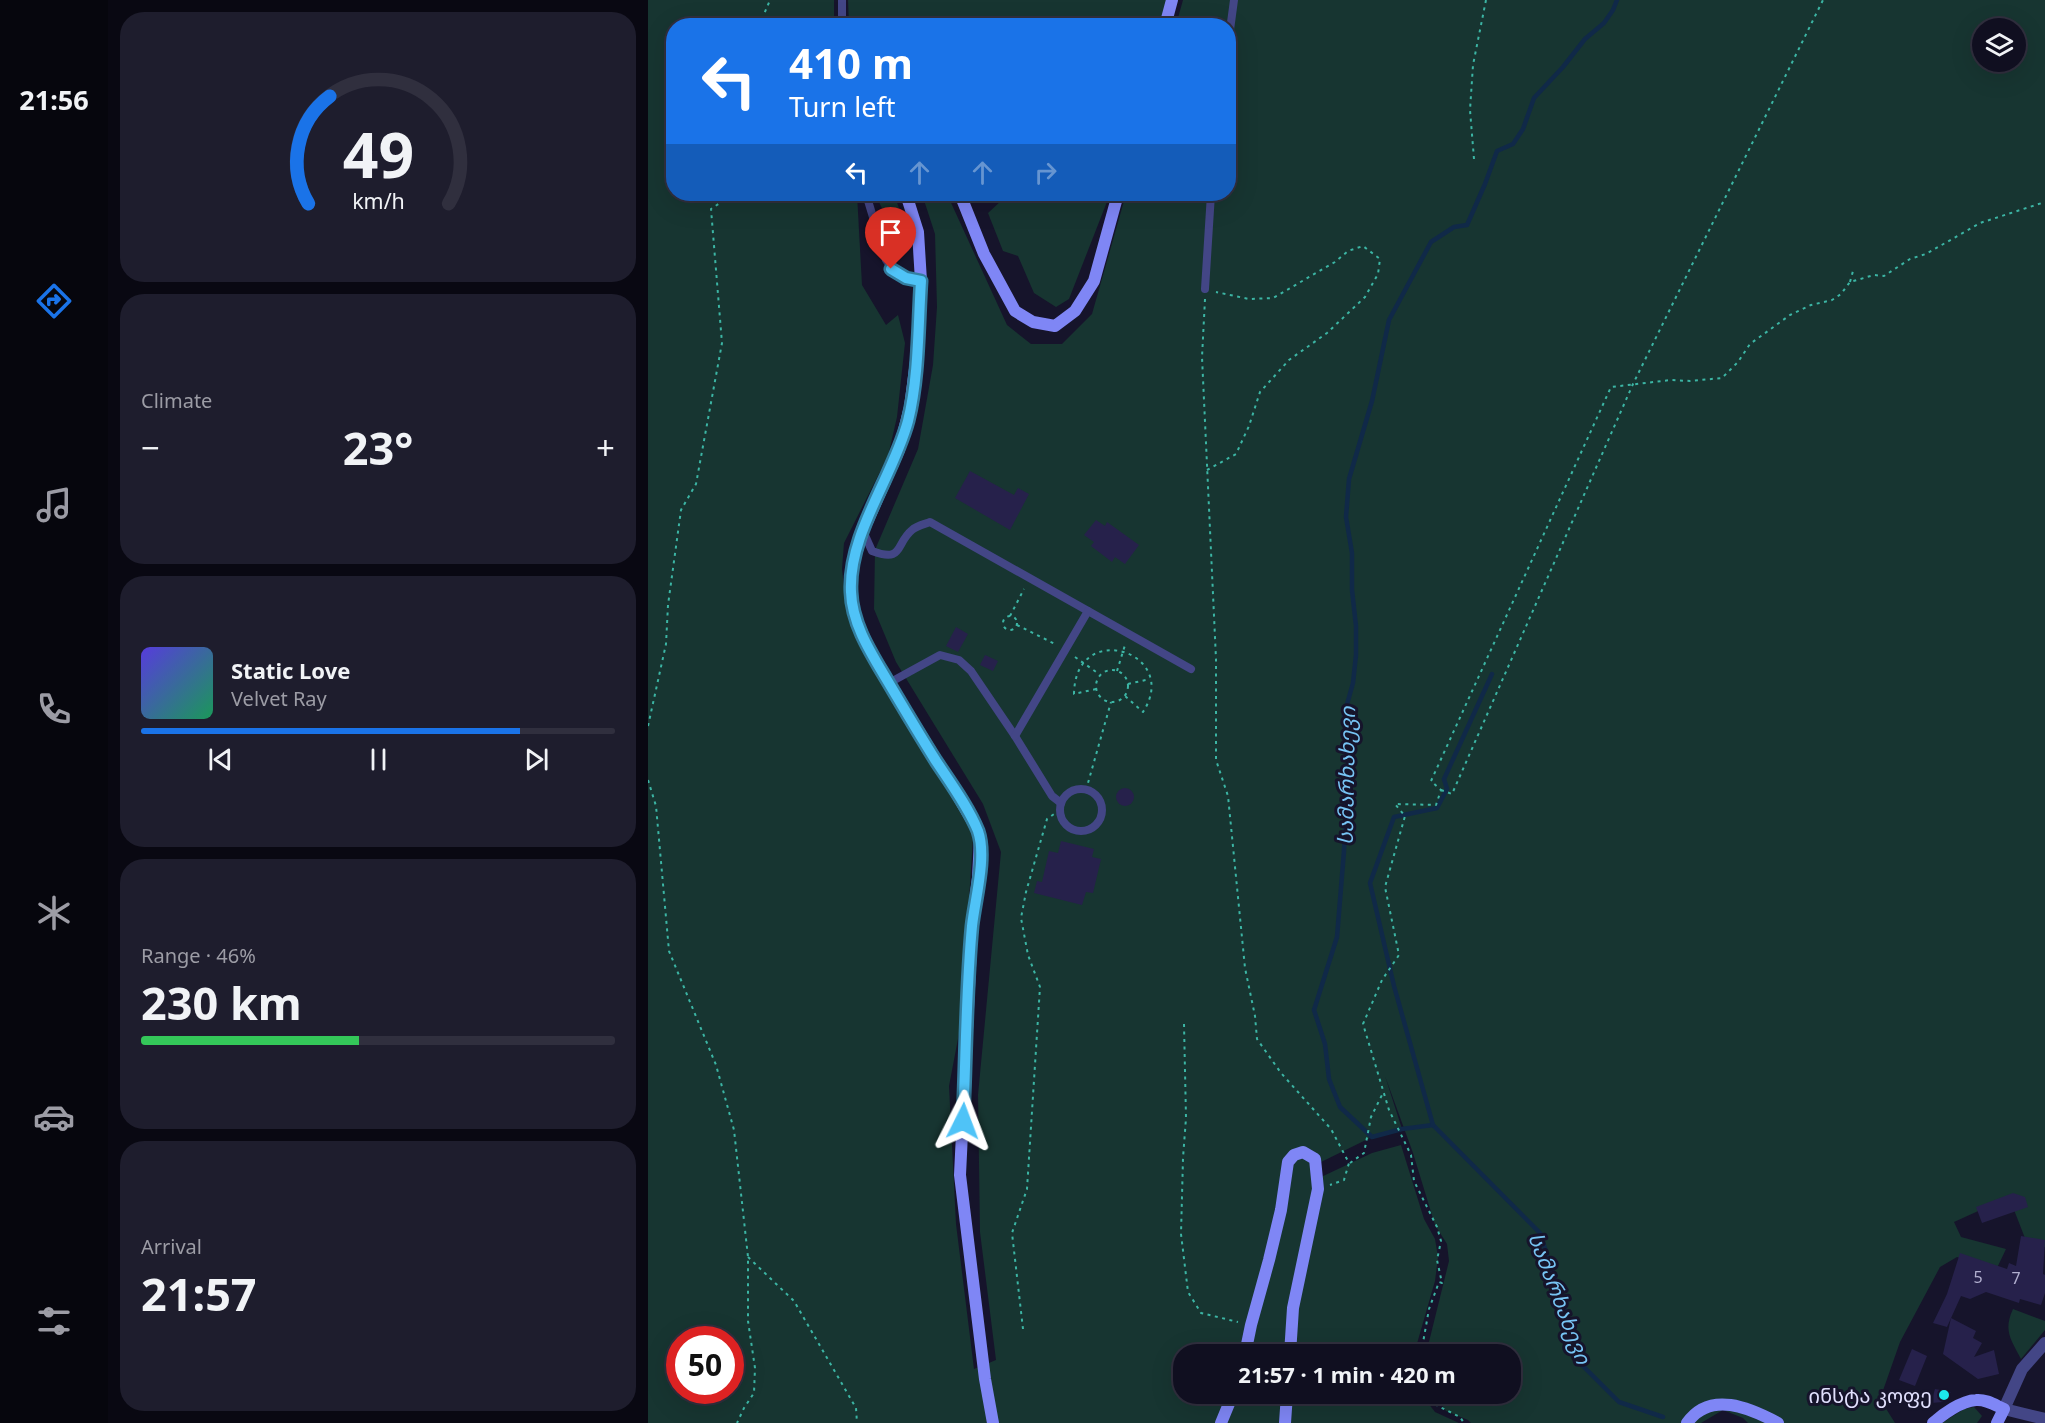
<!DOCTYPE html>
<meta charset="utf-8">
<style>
:root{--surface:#100f20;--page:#1e1d2d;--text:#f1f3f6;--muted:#9c9ca5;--line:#302f3e;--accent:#1a73e8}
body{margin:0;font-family:"Noto Sans","Noto Sans Georgian",sans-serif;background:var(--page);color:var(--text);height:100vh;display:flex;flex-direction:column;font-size:22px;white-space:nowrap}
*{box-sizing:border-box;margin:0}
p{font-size:20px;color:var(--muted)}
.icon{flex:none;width:33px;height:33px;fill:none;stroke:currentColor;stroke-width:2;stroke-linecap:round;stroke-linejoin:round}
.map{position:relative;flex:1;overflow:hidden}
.side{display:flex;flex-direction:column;gap:12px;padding:12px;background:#090812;width:540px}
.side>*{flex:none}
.guide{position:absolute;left:18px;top:18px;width:570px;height:183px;border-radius:24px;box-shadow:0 6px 24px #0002,0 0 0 2px var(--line);background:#1a73e8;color:#fff;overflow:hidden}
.controls{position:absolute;left:1324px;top:18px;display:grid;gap:12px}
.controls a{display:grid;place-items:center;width:54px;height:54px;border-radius:50%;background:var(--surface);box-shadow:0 6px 24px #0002,0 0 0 2px var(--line);font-size:30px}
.speed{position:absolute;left:18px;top:1326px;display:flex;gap:12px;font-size:30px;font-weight:700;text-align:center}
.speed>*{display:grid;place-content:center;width:78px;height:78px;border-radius:50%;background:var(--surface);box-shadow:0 6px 24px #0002,0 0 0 2px var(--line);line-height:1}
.speed .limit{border:9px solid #d22;background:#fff;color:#111}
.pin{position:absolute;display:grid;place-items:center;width:51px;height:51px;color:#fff;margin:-62px -26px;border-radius:50% 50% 50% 0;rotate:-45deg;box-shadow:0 0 6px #0007}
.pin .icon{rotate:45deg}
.me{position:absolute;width:66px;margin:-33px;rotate:3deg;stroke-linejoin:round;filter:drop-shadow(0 0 4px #0008)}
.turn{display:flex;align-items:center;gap:21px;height:126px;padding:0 24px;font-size:27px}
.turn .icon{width:78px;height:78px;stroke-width:2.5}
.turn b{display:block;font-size:42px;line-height:51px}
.lanes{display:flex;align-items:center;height:57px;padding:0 24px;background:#0003;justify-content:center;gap:30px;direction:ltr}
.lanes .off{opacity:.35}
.big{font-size:45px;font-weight:700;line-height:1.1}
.side .widget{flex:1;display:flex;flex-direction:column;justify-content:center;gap:9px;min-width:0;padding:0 21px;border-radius:24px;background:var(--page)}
.side .dial{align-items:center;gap:0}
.dial svg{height:156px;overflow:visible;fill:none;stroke:var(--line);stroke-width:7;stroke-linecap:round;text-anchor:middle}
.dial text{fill:var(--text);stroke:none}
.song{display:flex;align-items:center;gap:18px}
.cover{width:72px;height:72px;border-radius:9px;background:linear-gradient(135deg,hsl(250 70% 55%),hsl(150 70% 35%))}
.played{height:6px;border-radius:3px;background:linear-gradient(90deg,var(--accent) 80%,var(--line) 80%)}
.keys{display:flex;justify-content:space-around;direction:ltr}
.heat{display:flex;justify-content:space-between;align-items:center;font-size:33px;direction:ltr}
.charge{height:9px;border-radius:4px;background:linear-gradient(90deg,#34c759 46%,var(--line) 0)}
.trip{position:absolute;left:525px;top:1344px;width:348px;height:60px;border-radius:24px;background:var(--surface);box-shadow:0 6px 24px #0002,0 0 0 2px var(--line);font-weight:700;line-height:60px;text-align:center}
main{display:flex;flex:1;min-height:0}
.menu{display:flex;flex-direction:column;width:108px;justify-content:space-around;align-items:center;background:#06060d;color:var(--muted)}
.menu .icon{width:42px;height:42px}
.menu .current{color:var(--accent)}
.menu b{font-size:27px;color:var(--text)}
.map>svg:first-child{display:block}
.green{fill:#173531;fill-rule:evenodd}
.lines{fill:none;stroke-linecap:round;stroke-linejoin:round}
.stream{stroke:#102948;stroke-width:4.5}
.building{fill:#26214b}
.path{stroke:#3cb5a4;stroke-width:2;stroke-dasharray:3 4.5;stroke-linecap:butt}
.service{stroke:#434686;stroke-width:8}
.minor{stroke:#434686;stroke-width:12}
.secondary{stroke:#7f86f5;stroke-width:12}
.route-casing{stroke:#337fa1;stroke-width:15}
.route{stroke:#4fc3f7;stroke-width:10}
.poi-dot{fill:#1ce9ed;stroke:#16142b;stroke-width:2}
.labels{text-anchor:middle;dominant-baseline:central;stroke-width:6;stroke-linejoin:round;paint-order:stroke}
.number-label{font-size:16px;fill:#b2b0d0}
.poi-label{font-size:20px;fill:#e1e0fd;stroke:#16142b;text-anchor:end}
.water-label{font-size:21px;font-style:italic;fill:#77c4f4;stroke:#16142b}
</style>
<main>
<nav class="menu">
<b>21:56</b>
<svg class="icon current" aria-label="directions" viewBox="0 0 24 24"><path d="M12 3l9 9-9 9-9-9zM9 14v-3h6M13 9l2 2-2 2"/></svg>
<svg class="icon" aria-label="music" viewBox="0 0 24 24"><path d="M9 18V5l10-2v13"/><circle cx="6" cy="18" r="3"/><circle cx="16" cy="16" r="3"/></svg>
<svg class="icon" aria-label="phone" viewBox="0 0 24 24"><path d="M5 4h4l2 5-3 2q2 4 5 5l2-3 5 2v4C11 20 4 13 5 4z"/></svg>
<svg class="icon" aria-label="climate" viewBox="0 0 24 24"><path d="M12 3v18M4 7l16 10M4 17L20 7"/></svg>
<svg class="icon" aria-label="car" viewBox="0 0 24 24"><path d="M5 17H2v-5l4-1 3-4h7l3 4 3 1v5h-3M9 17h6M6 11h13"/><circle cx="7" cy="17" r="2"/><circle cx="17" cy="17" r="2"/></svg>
<svg class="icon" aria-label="filters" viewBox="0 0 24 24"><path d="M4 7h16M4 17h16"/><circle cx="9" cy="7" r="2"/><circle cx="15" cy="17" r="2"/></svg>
</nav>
<section class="side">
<div class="widget dial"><svg viewBox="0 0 100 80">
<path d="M14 69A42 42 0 1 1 86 69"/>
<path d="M14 69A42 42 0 0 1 25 14" stroke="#1a73e8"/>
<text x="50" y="56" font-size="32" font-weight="700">49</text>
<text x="50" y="72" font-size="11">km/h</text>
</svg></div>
<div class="widget"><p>Climate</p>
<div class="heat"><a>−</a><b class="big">23°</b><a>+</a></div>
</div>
<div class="widget">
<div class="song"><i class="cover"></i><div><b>Static Love</b><p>Velvet Ray</p></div></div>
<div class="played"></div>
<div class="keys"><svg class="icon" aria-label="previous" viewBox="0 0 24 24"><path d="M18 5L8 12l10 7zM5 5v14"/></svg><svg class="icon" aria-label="pause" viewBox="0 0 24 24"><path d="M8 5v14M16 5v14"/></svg><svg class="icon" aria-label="next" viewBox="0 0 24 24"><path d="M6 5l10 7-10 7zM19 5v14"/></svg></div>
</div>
<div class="widget"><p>Range · 46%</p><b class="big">230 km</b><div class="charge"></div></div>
<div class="widget"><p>Arrival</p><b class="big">21:57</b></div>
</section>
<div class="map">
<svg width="1397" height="1423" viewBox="0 0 1397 1423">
<rect width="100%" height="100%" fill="#16142b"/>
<g class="green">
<path d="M0,0H186V25L26,26V194H209L214,285L238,325L250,315L257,343L249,417L240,456L196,543L194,569L199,611L216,654L316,815L325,838L313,1023L301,1086L308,1224L326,1369L348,1360L332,1232L330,1095L353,852L335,804L248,662L226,609L227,550L270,449L285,365L289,307L287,234L274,194H299L359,325L383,344H414L444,314L478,194H580V26L528,25L535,0H1397V1247L1382,1251L1361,1197L1306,1222L1313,1237L1358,1249L1349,1268L1309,1257L1292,1267L1252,1342L1232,1399L1247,1423H1100L1095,1418L1075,1410L1053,1423H823L820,1420L798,1411L786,1394H862V1354H778L801,1261L799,1244L787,1225L765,1153L737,1076L754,1129L724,1137L669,1164L642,1354H536V1394H639L637,1423H0ZM1335,28H1368V62H1335ZM32,1340H82V1390H32Z"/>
<polygon points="200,0 519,0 512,26 201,25"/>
<polygon points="227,194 246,194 259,231 256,253"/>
<polygon points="352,194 462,194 421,299 408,307 386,293 370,256 355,251 340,213 354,200"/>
<polygon points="753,1145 776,1219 787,1239 790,1257 787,1281 766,1354 646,1354 648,1316 671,1178 724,1153"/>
<path d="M1365,1309L1397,1321V1330L1373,1359C1363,1339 1355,1331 1365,1309Z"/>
<polygon points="643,1394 773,1394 787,1412 811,1423 640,1423"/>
<polygon points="1326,1407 1334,1416 1329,1423 1294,1423 1316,1409"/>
</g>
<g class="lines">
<g class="stream">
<polyline points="969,0 965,10 956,23 937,39 915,67 886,98 875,129 865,144 849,151 837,184 819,225 806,227 783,242 741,320 724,401 701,479 698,517 704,553 704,590 708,626 708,655 705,683 696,715 702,756 696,779 698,810 696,851 689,937 666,1010 677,1044 681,1079 692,1107 724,1137 754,1129 785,1125 892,1233 934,1365 971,1402 1015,1417"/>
<polyline points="785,1125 746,986 722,883 746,817 789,808 799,789 796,779 844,674"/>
</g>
</g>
<g class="building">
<polygon points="322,471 366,495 370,488 381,494 362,530 307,498"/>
<polygon points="448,520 457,526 459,522 491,545 477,564 467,557 464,562 443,546 446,542 436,535"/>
<polygon points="308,627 320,634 310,652 298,646"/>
<polygon points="337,655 350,661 345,671 332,665"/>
<circle cx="477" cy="797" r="9"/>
<polygon points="413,841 446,849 444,857 453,859 445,893 438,892 434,905 386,893 389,881 394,882 401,851 410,853"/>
<polygon points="1365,1193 1377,1197 1380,1207 1334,1223 1328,1207"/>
<polygon points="1373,1236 1397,1240 1395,1274 1397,1275 1397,1293 1393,1305 1372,1299 1371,1303 1338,1292 1322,1299 1313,1296 1299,1327 1285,1323 1299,1294 1312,1253 1359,1269 1361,1263 1368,1266"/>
<polygon points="1303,1318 1328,1331 1325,1338 1334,1343 1326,1357 1346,1350 1351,1374 1330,1379 1295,1354"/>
<polygon points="1264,1349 1279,1356 1267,1386 1251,1380"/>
<polygon points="1287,1389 1303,1392 1295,1402 1283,1403"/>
</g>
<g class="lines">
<g class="path">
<polyline points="111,26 122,0"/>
<polyline points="826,159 822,110 825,65 838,0"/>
<polyline points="1202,282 1205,271"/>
<polyline points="557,299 554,357 568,659 568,760 580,796 597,968 607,1016 609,1039 633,1073 683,1129 701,1163 696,1180 682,1185"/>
<polyline points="559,470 588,454 601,426 612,392 641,360 679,333 717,297 730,274 732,259 715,246 700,251 687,262 625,298 601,299 568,292"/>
<circle cx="362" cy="623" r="7"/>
<polyline points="362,616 376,589"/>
<polyline points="369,625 407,644"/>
<polyline points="427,657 451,674"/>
<circle cx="464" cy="686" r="16"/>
<polyline points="469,671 477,645"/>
<polyline points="480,684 502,679"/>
<path d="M448,689L426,694C427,618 534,652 495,712L477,696"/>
<polyline points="0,726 18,644 20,605 33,510 48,484 74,343 63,209 85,194"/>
<polyline points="0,780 8,806 21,951 68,1065 86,1130 100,1257 100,1321 107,1368 106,1393 96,1408 89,1423"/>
<polyline points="438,790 463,702"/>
<polyline points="793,790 804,794 985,384 1175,0"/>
<polyline points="536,1024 538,1118 535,1158 533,1234 540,1292 553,1313 590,1322"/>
<polyline points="702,1163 716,1153 723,1117 735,1093"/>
<polyline points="100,1257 146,1301 208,1408 209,1423"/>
<polyline points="375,1329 364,1233 379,1189 392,987 380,955 373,918 378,892 399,819 409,812"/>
<polyline points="773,1354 781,1309 791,1282 794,1283 789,1260 793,1241 789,1227 766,1181 763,1155 741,1110 715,1024 734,980 751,955 737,887 757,816 747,804 788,805 793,790 783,781 963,387 1023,380 1042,381 1074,378 1090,362 1102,344 1142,315 1163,305 1184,300 1193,294 1202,282 1226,275 1236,276 1262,259 1278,254 1332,223 1397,202"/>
<polyline points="776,1394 790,1406 812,1417 816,1423"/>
</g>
<g class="service">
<polyline points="194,26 194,0"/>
<polyline points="580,45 586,0"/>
<path d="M218,194L238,260C247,275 256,278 273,281"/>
<polyline points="557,289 563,194"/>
<path d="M215,531L224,551C256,563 247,544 264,530C268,526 277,524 282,522L543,669"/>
<polyline points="241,683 292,655 311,660 323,671 367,736 404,796 413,803"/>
<polyline points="367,736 440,611"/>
<circle cx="433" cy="810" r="21"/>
</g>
<polyline class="minor" points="1397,1343 1374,1369 1356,1409 1397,1419"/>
<g class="secondary">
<polyline points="517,26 524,0"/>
<polyline points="258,194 270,232 273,281 268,361 262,407 251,450 215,531 204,567 202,591 208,620 227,660 303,784 329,829 332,840 330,878 324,926 312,1175 337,1379 345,1423"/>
<polyline points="312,194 336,254 367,311 385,322 407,326 427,311 446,281 470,194"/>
<polyline points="597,1354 603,1325 621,1260 633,1210 640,1162 646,1155 655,1152 667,1159 670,1189 645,1308 642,1354"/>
<polyline points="573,1423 585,1394"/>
<polyline points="637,1423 639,1394"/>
<path d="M1039,1423C1062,1390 1102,1408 1130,1423"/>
<path d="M1285,1423C1295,1414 1313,1401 1328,1400C1338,1399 1347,1405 1356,1409L1349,1423"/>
</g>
</g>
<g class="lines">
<g class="route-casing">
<path id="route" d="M243,269L258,278L273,281C270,327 271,377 260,421C245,477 200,534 203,592C204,624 223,653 239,680C255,707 271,734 288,761C302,782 321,808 330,831C339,857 327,899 324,926C318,991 318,1056 315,1121"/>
</g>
<use href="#route" class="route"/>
</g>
<circle class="poi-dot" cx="1296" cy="1395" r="6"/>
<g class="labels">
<g class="number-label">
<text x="1330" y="1277">5</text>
<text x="1368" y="1278">7</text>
</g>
<g class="poi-label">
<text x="1284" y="1395">ინსტა კოფე</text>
</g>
<g class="water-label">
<text transform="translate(698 776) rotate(-89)">სამარხახევი</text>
<text transform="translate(912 1298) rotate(69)">სამარხახევი</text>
</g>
</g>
</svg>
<div class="controls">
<a><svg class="icon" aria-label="layers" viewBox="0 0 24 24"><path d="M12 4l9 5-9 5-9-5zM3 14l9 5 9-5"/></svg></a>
</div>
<div class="speed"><div class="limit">50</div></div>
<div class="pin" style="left:243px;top:269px;background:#d93025"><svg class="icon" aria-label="arrive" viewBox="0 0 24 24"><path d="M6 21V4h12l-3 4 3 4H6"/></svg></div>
<svg class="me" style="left:315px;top:1121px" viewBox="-20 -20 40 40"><path d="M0-17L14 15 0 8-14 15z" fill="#4fc3f7" stroke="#fff" stroke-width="4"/></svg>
<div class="trip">21:57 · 1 min · 420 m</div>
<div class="guide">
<div class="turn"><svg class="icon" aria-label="left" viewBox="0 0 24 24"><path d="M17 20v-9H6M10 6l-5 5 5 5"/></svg><div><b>410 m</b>Turn left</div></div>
<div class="lanes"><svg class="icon" aria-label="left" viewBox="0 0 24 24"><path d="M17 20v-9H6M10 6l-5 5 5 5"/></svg><svg class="icon off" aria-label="ahead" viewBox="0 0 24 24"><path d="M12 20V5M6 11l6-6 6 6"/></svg><svg class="icon off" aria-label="ahead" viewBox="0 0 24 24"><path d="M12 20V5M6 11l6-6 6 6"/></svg><svg class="icon off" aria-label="right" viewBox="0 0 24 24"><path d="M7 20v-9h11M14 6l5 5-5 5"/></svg></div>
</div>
</div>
</main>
